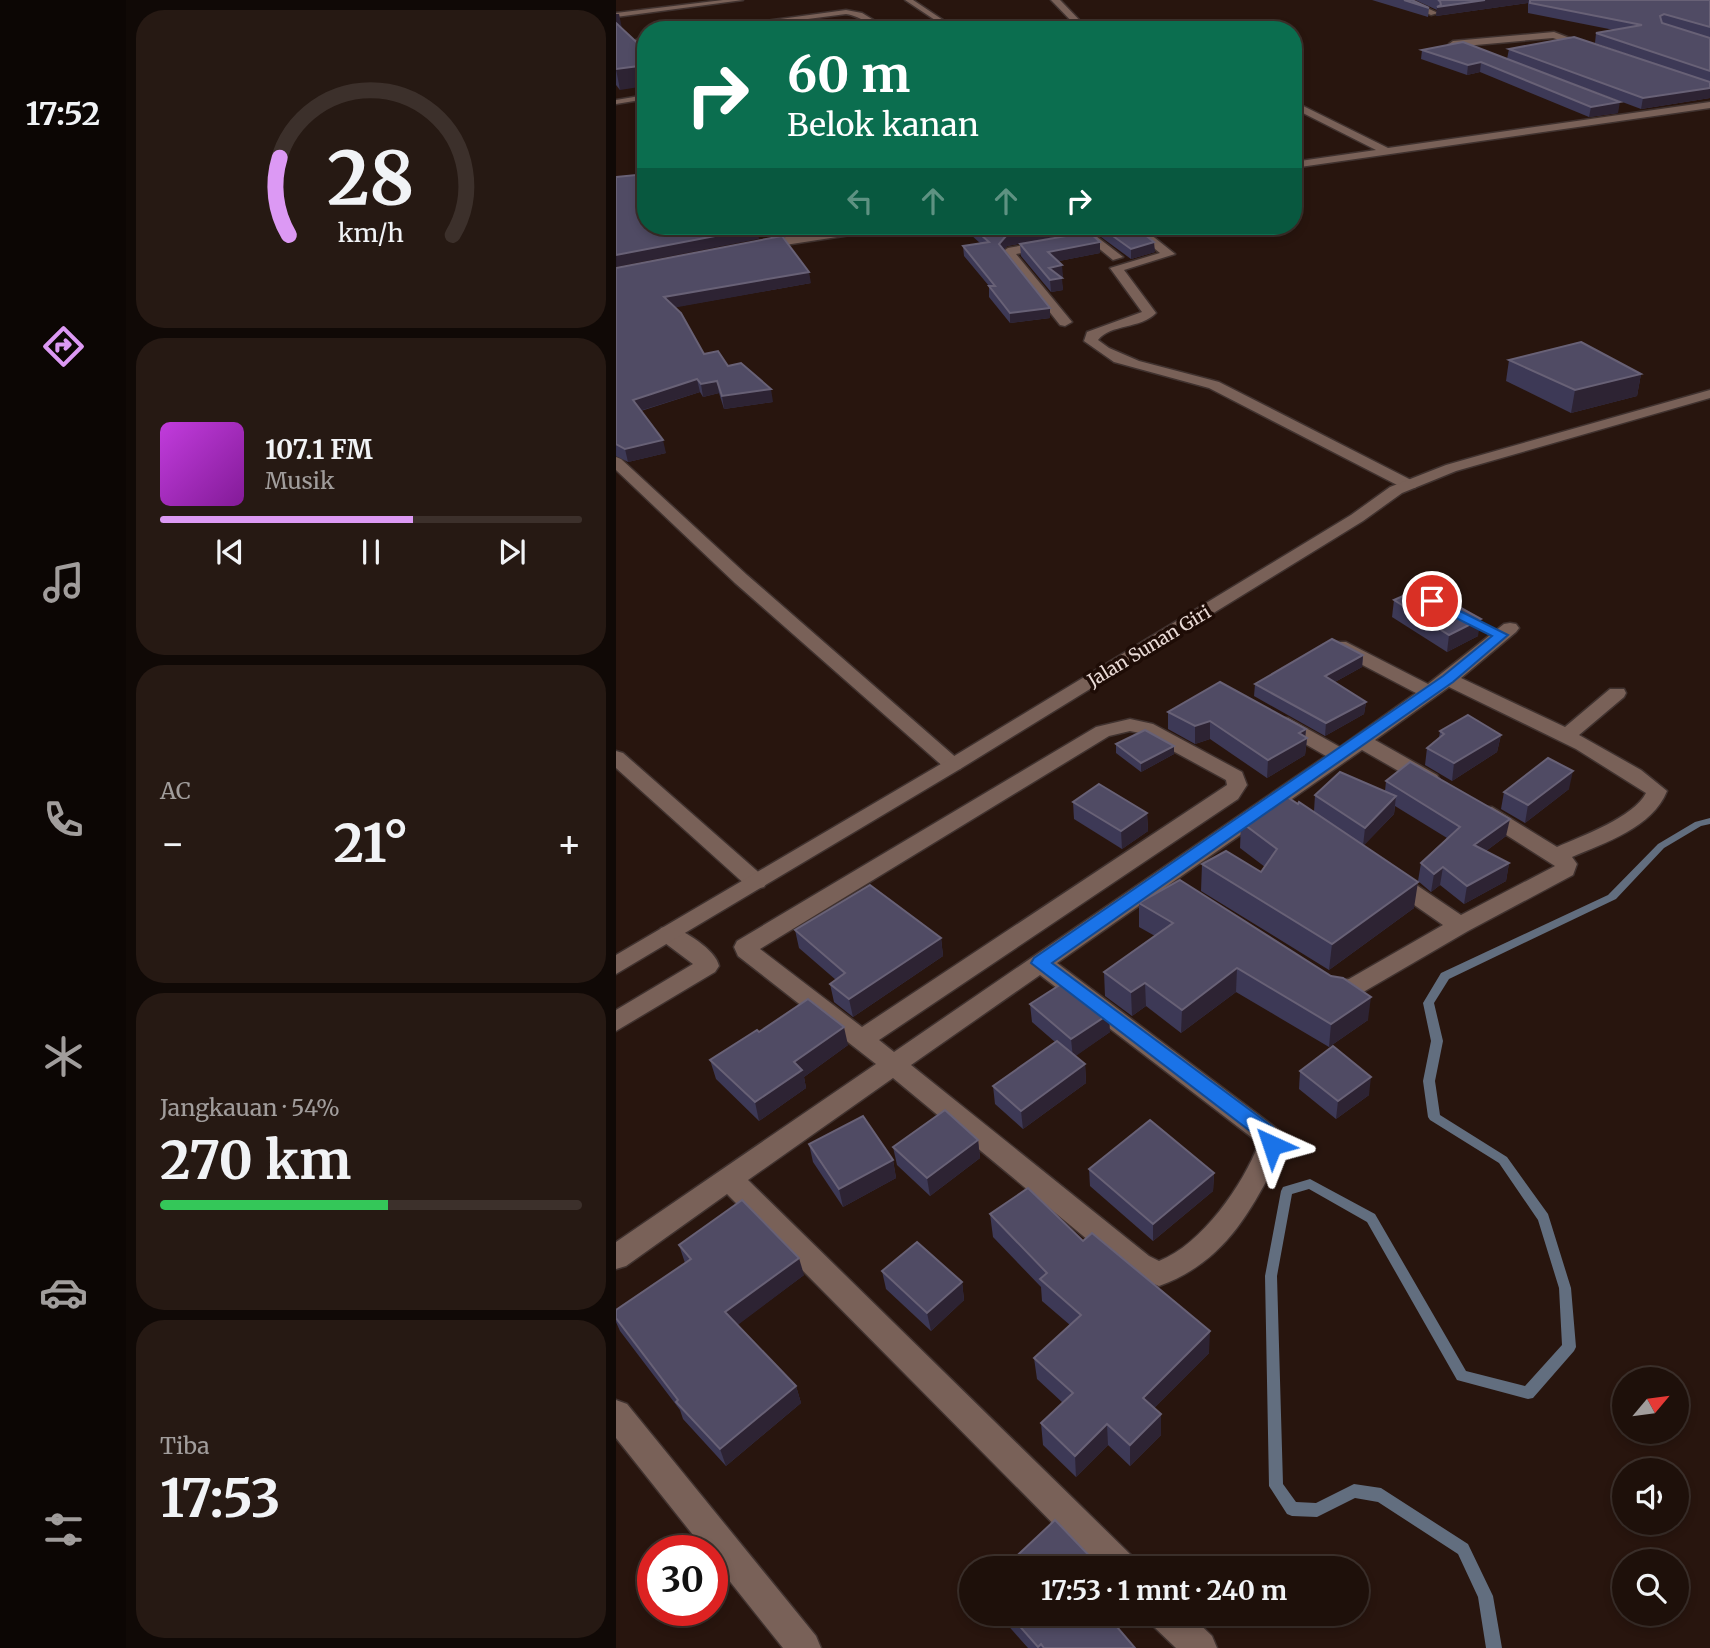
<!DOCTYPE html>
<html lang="id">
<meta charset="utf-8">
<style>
:root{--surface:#1e100a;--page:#261913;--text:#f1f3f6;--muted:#a19d9c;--line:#3c302b;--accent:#dc99f4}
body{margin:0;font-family:Merriweather,serif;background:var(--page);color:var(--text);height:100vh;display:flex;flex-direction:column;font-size:26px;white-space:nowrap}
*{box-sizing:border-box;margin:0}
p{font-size:23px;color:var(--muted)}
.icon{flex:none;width:38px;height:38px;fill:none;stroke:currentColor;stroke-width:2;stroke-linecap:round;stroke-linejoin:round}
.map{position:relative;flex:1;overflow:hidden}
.panel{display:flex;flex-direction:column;gap:10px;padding:10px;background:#100906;width:490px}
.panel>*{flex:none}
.banner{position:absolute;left:21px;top:21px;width:665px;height:214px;border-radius:28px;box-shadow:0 4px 10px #0003,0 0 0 2px var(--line);background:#0b6e4f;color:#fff;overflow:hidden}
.needle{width:46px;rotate:61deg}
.fabs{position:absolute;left:996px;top:1367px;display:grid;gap:14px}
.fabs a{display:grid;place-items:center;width:77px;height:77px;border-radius:50%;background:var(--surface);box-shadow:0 4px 10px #0003,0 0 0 2px var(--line);font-size:35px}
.speed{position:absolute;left:21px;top:1535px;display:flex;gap:14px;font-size:35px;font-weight:700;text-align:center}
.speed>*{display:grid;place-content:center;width:91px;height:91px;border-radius:50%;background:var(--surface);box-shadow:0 4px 10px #0003,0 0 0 2px var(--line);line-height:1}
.speed .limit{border:10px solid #d22;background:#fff;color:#111}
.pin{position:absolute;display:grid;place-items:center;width:60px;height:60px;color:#fff;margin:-30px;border:4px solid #fff;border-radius:50%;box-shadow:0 2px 7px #0007}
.me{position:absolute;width:77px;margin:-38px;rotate:318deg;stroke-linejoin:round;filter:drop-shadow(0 0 5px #0008)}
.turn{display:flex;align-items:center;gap:24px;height:147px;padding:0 35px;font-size:32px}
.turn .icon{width:91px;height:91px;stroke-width:2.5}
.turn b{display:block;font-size:49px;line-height:60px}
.lanes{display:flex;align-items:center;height:66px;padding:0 35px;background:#0003;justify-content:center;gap:35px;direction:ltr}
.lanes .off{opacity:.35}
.big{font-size:52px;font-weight:700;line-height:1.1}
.panel .card{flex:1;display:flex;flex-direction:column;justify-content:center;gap:10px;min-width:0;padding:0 24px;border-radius:28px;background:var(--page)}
.panel .dial{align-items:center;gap:0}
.dial svg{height:182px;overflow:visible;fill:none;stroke:var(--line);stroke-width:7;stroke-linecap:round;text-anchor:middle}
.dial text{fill:var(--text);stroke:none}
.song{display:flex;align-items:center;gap:21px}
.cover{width:84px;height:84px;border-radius:10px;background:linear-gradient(135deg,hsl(290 70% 55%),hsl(290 70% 35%))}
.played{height:7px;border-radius:4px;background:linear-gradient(90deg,var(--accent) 60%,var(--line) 60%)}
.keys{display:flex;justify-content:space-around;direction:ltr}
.heat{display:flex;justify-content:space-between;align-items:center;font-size:38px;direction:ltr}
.charge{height:10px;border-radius:5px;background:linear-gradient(90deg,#34c759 54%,var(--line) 0)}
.trip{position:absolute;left:343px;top:1556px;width:410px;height:70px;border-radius:35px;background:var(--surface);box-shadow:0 4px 10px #0003,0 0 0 2px var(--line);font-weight:700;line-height:70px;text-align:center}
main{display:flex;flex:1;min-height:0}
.menu{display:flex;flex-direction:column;width:126px;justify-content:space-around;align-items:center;background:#0c0604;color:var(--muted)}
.menu .icon{width:49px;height:49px}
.menu .current{color:var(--accent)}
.menu b{font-size:32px;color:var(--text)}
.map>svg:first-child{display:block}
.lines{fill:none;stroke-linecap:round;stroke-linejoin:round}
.stream{fill:#626e7f;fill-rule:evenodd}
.service-casing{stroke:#40322f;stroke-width:3}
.minor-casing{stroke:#40322f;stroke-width:3}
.tertiary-casing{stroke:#40322f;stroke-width:3}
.service{fill:#796158;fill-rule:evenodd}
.minor{fill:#796158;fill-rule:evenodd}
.tertiary{fill:#796158;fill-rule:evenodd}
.wall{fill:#3d3956}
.shaded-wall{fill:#2d2333}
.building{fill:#504b64;stroke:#686176;stroke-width:2}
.route{fill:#1a73e8;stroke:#114b97;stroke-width:2}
.labels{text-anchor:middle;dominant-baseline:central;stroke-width:7;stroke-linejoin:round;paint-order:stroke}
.street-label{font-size:18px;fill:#eadbd7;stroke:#1e0c06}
</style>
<main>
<nav class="menu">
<b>17:52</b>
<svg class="icon current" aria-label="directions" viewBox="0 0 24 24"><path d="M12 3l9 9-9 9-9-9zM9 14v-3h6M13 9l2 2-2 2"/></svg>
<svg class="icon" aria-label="music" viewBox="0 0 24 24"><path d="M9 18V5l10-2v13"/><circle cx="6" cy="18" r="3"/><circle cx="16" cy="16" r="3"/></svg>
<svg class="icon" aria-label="phone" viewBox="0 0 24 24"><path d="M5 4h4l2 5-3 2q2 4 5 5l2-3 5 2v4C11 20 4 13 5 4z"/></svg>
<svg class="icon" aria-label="climate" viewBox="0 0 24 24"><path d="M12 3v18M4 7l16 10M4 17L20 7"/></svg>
<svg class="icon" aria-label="car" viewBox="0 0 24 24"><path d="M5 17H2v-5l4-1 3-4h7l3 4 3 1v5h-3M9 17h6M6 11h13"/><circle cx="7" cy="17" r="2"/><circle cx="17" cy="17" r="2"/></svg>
<svg class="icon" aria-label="filters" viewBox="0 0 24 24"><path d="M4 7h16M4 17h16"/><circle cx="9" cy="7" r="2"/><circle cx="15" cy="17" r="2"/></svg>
</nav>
<section class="panel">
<div class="card dial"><svg viewBox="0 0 100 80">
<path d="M14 69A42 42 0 1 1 86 69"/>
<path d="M14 69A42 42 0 0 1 10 35" stroke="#dc99f4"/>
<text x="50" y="56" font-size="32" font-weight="700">28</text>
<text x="50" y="72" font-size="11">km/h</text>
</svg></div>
<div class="card">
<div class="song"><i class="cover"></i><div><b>107.1 FM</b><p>Musik</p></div></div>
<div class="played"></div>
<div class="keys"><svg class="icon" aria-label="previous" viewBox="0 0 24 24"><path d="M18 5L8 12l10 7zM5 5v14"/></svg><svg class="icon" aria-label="pause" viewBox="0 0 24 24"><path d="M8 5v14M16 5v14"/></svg><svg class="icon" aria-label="next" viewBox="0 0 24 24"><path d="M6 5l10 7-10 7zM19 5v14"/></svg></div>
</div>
<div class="card"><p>AC</p>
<div class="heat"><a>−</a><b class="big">21°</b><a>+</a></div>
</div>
<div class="card"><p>Jangkauan · 54%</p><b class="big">270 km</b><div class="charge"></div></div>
<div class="card"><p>Tiba</p><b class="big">17:53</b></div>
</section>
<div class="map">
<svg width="1094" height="1648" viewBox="0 0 1094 1648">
<rect width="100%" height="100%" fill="#28150e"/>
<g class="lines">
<polygon class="stream" points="1094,818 1094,824 1085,826 1048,848 1000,899 833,979 818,1003 827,1041 819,1081 824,1115 891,1157 932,1214 955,1288 960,1347 958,1351 917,1398 912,1399 841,1380 751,1222 693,1189 676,1194 661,1276 667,1484 680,1502 700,1503 738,1484 765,1488 852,1544 877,1596 886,1648 870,1648 862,1597 842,1554 762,1502 739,1498 701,1517 676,1516 671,1514 653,1486 649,1276 665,1191 667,1187 694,1179 759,1214 850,1371 909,1386 946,1345 943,1288 922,1220 883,1163 814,1120 812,1117 807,1081 815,1041 807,1003 825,973 992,895 1042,844 1079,822"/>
<g class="service-casing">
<g id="service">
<polygon points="107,0 127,0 0,17 0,13"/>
<polygon points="289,0 297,0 342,30 334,30"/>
<path d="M230,10L246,13L274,30C258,30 246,16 230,14L107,30H85Z"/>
<polygon points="30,36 30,41 20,45 30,54 30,60 11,44"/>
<polygon points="30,95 30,99 0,104 0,100"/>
</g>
</g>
<g class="minor-casing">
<g id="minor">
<polygon points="435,0 444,0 473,30 464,30"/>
<polygon points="782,0 793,0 822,13 815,15"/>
<polygon points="938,32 980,48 976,51 937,38 837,47 833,44 837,41"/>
<polygon points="677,101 772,148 1094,102 1094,108 677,168 677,162 760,150 677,108"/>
<polygon points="246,226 273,226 267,230 143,249 137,245 143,241"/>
<polygon points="453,226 467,226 507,257 497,260 474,241 400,254 456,322 449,326 444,325 386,252 392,248 465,235"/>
<path d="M511,226H524L559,254L508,270L540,313C525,329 494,324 482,340L493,348L523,361L603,382L799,482L801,485L799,488H787L593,388L498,362L468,341L471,332L526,312L494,268L544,253Z"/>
<polygon points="0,457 5,459 131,575 344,761 347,765 344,769 330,769 119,583 0,470"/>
<path d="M894,623L900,624L903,628L900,632L845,678L949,727L994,689H1008L1010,693L1008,697L963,735L1025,770L1051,791C1037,827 989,843 956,857L961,864L957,875L852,931L749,991L722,1000L705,991L701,985L705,979C716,976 722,982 733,979L827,925L768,884L765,879L768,874L776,872L784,874L845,915L939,866L862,817L859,812L862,807H876L941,847C966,836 1018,817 1030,793L960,749L833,687L759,740L821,775L824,780L821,785H807L746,750L441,963L664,1131L669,1145C637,1207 612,1261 543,1286L513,1274L277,1078L132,1180L516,1556L520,1568H481L111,1194L10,1266L0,1269V1242L260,1064L122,956L118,947L121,941L480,727L514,719L537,724L626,772L631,785L622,799L263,1040L278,1052L710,756L658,726L655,722L658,718H672L724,747L800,693L718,650L715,646L718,642H730L812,684L888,624ZM514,731L524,733L610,780L611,785L246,1027L144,949L493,736ZM424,975L643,1143C627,1185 586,1244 543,1261L533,1256L295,1065Z"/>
<polygon points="0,751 7,753 148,877 151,882 148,887 140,889 132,887 0,768"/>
<path d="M53,926C68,930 100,950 103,966L99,972L0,1031V1010L77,964L45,940L42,934L45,928Z"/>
<polygon points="0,1400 11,1404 200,1636 205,1648 167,1648 96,1559 96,1550 89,1550 0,1438"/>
<polygon points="532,1614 573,1614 596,1636 601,1648 560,1648 537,1626"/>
</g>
</g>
<g class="tertiary-casing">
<polygon id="tertiary" points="1094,390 1094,398 840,471 786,493 747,521 344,769 0,974 0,955 330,761 735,515 774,487 830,465"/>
</g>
<use href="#service" class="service"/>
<use href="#minor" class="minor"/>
<use href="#tertiary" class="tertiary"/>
</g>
<g class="wall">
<polygon points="756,0 796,0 813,8 812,17"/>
<polygon points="799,0 1094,0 1094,98 1025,109 891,59 893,49 1062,72 979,43 980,33 998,30 912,13 912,3 820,16 821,10"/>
<polygon points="0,11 4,90 0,85"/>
<polygon points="847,42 1002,113 973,117 864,72 851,75 805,59 806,50"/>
<polygon points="345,226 458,226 459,233 391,246 388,249 434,308 434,318 394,323 373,297 373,286 348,256 347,246 364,243"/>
<polygon points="470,226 518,226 539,252 515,259"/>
<polygon points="484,242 484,253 443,261 447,277 445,277 447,290 435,292 405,256 404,244"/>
<polygon points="0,268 195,283 59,307 88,354 112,366 157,402 108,409 103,393 87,397 84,392 25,411 50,453 12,462 0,456"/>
<polygon points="893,360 1025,374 1021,396 955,413 890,381"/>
<polygon points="778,600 862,636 831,652 776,617"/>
<polygon points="747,655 746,667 719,682 750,702 748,714 709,736 638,696 639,684"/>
<polygon points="552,712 690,729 689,737 691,738 689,755 651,778 594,739 579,744 552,729"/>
<polygon points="824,731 885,735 881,752 836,781 809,765 811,748 823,738"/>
<polygon points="500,744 558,746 558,754 525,772 500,753"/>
<polygon points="770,781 890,836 870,851 893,863 890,881 848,904 824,885 815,892 802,881 805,863 831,838 779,806 778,814 748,845 798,908 713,970 585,891 586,864 645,872 649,867 624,848 625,822 682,804 698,811 699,795 769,791"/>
<polygon points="953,789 909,823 885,809 888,792"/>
<polygon points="457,802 531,813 532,831 506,849 458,819"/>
<polygon points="523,903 752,1020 713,1047 620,992 565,1033 530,1006 516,1016 489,996 488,972 539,936 523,927"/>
<polygon points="179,930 325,938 327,956 237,1017 218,1002 214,984 220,980 183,948"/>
<polygon points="414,1004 494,1032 459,1056 469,1064 470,1083 407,1129 379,1104 377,1086 439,1042 416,1022"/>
<polygon points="143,1032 232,1045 188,1077 190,1088 143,1121 100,1079 94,1060"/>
<polygon points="684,1071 753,1095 720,1119 683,1089"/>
<polygon points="362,1140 364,1158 314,1196 281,1165 277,1147"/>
<polygon points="193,1144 277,1160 280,1178 227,1207 197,1162"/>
<polygon points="473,1169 598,1173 597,1191 537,1241 474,1186"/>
<polygon points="374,1214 467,1241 593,1353 538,1408 545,1435 514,1466 492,1445 460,1477 427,1445 425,1423 447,1403 421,1379 418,1358 454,1325 426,1301 425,1287 377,1237"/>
<polygon points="63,1245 188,1275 121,1325 180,1386 185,1403 110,1466 67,1419 64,1410 4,1331 0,1322 0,1310 69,1263"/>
<polygon points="266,1271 346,1282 348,1300 315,1331 270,1289"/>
<polygon points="382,1614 490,1614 519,1648 412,1648"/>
</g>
<g class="shaded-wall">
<polygon points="869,0 913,0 912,3 820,16 821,7"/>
<polygon points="0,14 3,14 7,33 0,34"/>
<polygon points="865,62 864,72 851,75 852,65"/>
<polygon points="30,65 30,86 4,90 0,69"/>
<polygon points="1094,88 1094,98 1025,109 1027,98"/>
<polygon points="1004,102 1002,113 973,117 975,107"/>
<polygon points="447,226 458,226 459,233 391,246 384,254 383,244 390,236"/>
<polygon points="141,228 143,239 0,267 0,255"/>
<polygon points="484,242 484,253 433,263 432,252"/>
<polygon points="538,242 539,252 515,259 515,249"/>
<polygon points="446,265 447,277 434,280 433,268"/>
<polygon points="193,272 195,283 51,309 48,297"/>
<polygon points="446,278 447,290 435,292 434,280"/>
<polygon points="434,308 434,318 394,323 394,313"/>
<polygon points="1025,374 1021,396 955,413 959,390"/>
<polygon points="81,379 84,392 20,412 17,400"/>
<polygon points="101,381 103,393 87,397 85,384"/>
<polygon points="155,389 157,402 108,409 106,396"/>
<polygon points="47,440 50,453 12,462 9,449"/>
<polygon points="865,619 862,636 831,652 833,635"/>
<polygon points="747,655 746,667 708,688 709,676"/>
<polygon points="750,702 748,714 709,736 710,723"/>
<polygon points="594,721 594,739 579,744 579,726"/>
<polygon points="690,729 689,739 691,738 689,755 651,778 652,760 683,733"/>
<polygon points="885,735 881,752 836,781 838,763"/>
<polygon points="558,746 558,754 525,772 525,763"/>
<polygon points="957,771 953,789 909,823 912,805"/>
<polygon points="780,796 778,814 747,846 749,828"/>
<polygon points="531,813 532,831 506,849 505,831"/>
<polygon points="894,819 890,836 854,863 858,845"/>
<polygon points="893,863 890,881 848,904 851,886"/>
<polygon points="827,867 824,885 815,892 818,874"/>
<polygon points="802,882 798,908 713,970 716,944"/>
<polygon points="325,938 327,956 237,1017 233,999"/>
<polygon points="621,968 620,992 565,1033 566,1010"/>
<polygon points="529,983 530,1006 516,1016 515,992"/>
<polygon points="755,997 752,1020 713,1047 715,1024"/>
<polygon points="493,1014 494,1032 457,1058 455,1039"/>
<polygon points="228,1027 232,1045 188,1077 190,1088 143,1121 139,1102 178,1062"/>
<polygon points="469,1064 470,1083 407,1129 405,1111"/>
<polygon points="755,1077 753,1095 720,1119 722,1101"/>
<polygon points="362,1140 364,1158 314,1196 311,1178"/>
<polygon points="277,1160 280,1178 227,1207 223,1189"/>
<polygon points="598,1173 597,1191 537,1241 537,1224"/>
<polygon points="183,1258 188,1275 115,1330 109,1312"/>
<polygon points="346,1282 348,1300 315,1331 311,1313"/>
<polygon points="594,1331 593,1353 527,1419 527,1398"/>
<polygon points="180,1386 185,1403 110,1466 104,1449"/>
<polygon points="545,1414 545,1435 514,1466 514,1445"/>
<polygon points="491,1424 492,1445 460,1477 459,1456"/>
</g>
<g class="building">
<polygon points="788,0 796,0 813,8"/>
<polygon points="822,0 869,0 821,7 825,5 824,1"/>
<polygon points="914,0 1094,0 1094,27 1048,14 1044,16 1046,23 1094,38 1094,71 980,33 1026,25 914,3"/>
<polygon points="0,23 30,51 30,65 0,69"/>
<polygon points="958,37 1094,82 1094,88 1027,98 893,49"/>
<polygon points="847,42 1004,102 975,107 865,62 852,65 806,50"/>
<polygon points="30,174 30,226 138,226 141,228 0,255 0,177"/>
<polygon points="355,226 447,226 390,236 383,244 434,308 394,313 373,286 379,286 347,246 373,242"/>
<polygon points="483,226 518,226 538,242 515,249"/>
<polygon points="473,232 484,242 432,252 446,265 433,268 446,278 434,280 404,244"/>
<polygon points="166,236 193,272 48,297 65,313 88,354 102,351 112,366 125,363 155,389 106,396 101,381 85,384 81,379 17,400 47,440 9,449 0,444 0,268"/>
<polygon points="965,342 1025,374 959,390 893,360"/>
<polygon points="807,587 865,619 833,635 778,600"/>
<polygon points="716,639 747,655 709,676 750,702 710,723 639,684"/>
<polygon points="604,682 690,729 683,733 691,738 652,760 594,721 579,726 552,712"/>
<polygon points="852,715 885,735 838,763 811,748 828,734 824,731"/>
<polygon points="529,730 558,746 525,763 500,744"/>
<polygon points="932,758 957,771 912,805 888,792"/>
<polygon points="794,762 894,819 858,845 893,863 851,886 827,867 818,874 805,863 844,827 770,781"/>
<polygon points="724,772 780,796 749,828 699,795"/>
<polygon points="483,784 531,813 505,831 457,802"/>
<polygon points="668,795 682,804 683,802 802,882 716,944 586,864 610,851 645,872 661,849 625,822"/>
<polygon points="564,880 715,976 727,978 755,997 715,1024 621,968 566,1010 529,983 515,992 488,972 557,923 523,903"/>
<polygon points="254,885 325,938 233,999 214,984 229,973 179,930"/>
<polygon points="450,981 493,1014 455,1039 414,1004"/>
<polygon points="192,999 228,1027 178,1062 186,1070 139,1102 94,1060 141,1030 143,1032"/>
<polygon points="441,1041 469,1064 405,1111 377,1086"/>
<polygon points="717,1046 755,1077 722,1101 684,1071"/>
<polygon points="329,1110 362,1140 311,1178 277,1147"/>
<polygon points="247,1116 277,1160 223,1189 193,1144"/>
<polygon points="534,1120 598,1173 537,1224 473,1169"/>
<polygon points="412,1188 467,1241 476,1233 594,1331 527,1398 545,1414 514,1445 491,1424 459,1456 425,1423 457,1393 418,1358 465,1315 424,1279 431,1273 374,1214"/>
<polygon points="126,1200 183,1258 109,1312 180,1386 104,1449 60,1402 62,1400 0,1318 0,1310 75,1259 63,1245"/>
<polygon points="301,1242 346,1282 311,1313 266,1271"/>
<polygon points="439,1520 485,1568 388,1568"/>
<polygon points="393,1614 490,1614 519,1648 428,1648 425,1644 422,1647"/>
</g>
<polygon class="route" points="816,597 892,635 837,682 436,963 657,1127 666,1145 663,1151 656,1153 649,1151 643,1138 415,963 418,958 827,676 876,636 812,604 812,599"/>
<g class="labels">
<g class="street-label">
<text transform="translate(533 646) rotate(-31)">Jalan Sunan Giri</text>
</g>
</g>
</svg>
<div class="fabs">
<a><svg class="needle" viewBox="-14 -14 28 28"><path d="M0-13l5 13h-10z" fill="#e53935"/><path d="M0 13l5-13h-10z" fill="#a19d9c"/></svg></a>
<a><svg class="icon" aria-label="sound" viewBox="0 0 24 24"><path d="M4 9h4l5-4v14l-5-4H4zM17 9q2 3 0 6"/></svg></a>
<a><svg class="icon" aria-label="search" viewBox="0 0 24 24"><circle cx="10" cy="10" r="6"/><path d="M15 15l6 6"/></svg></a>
</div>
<div class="speed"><div class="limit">30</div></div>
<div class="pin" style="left:816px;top:601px;background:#d93025"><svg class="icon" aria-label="arrive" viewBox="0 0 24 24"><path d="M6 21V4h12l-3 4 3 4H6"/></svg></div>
<svg class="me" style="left:656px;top:1145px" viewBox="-20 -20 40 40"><path d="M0-17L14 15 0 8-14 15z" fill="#1a73e8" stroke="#fff" stroke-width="4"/></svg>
<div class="trip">17:53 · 1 mnt · 240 m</div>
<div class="banner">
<div class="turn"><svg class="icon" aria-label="right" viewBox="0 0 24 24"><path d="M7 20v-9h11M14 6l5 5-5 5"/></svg><div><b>60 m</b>Belok kanan</div></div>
<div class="lanes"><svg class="icon off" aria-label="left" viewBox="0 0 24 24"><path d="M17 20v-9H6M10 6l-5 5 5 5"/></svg><svg class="icon off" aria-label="ahead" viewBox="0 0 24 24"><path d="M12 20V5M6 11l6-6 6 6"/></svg><svg class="icon off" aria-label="ahead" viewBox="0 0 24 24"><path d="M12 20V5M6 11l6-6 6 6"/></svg><svg class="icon" aria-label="right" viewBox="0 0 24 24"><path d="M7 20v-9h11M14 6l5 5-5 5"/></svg></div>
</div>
</div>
</main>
